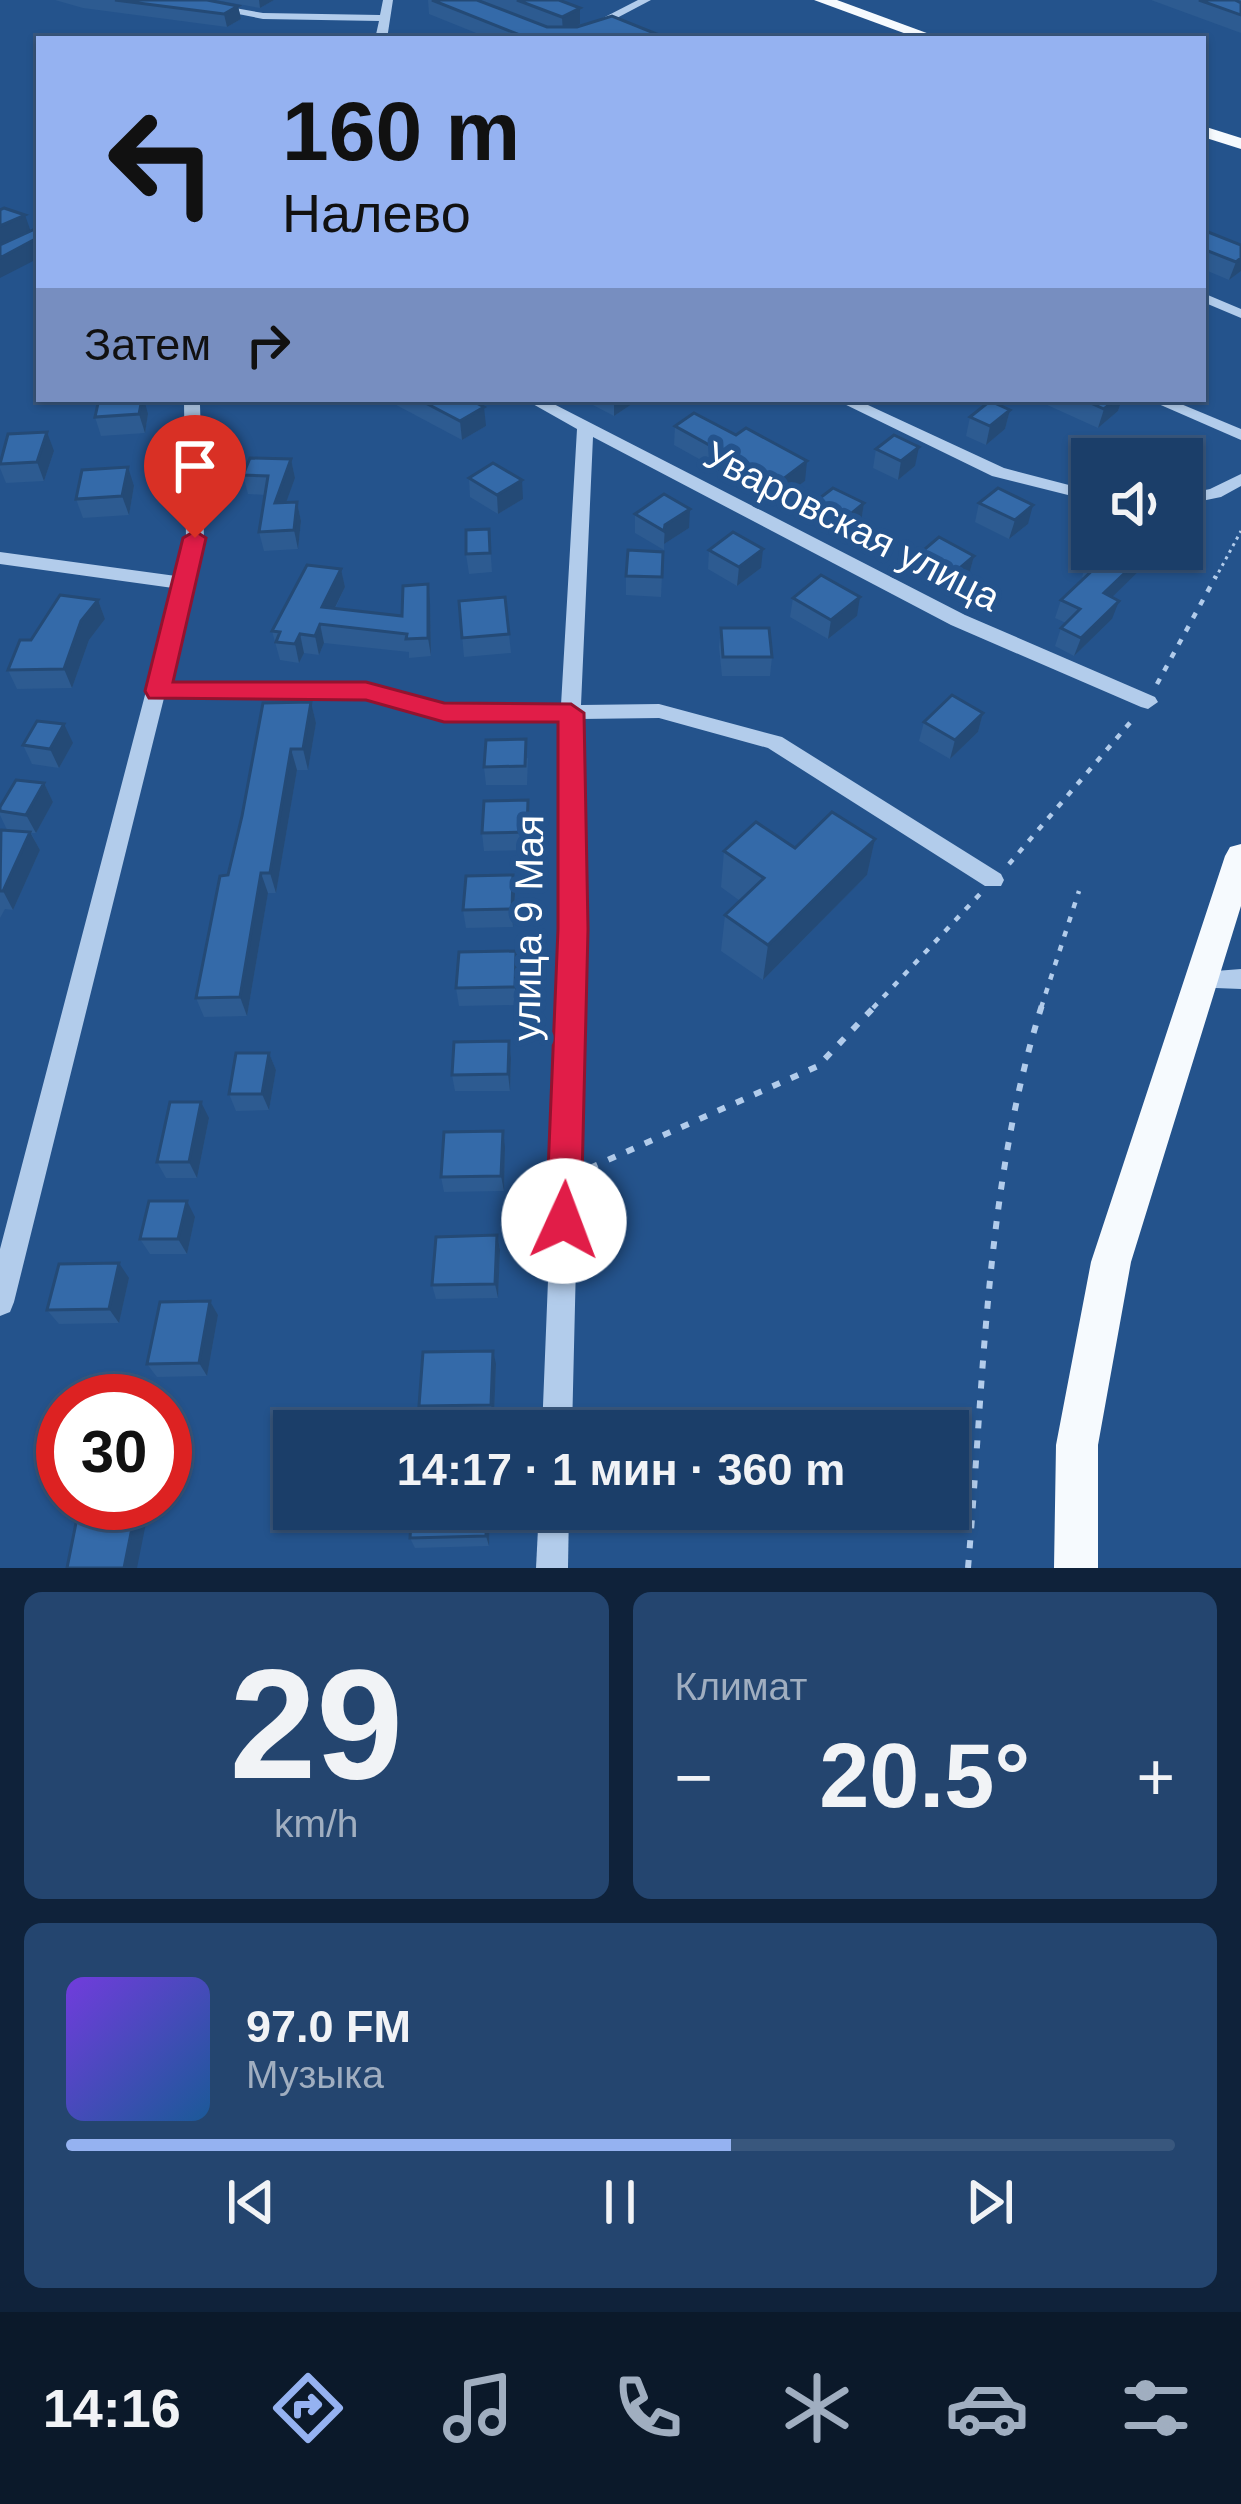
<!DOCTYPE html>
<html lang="ru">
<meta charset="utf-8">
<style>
:root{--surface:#1b3e69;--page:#24456f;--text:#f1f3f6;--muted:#a0aec0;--line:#39577d;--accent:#95b2f1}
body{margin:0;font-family:Arial,sans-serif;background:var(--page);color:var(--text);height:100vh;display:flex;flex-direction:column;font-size:45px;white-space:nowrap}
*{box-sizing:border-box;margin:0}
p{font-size:39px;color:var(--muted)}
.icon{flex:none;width:66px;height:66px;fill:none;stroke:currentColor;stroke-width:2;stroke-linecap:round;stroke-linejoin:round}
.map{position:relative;height:1568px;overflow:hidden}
.panel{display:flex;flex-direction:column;gap:24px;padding:24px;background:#0f223a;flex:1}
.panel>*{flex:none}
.hud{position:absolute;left:36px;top:36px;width:1170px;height:366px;border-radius:0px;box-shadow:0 3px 9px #0004,0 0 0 3px var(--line);background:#95b2f1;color:#111;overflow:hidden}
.fabs{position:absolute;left:1071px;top:438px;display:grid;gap:24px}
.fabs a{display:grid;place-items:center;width:132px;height:132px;border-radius:0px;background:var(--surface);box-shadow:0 3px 9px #0004,0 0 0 3px var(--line);font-size:60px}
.speed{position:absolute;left:36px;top:1374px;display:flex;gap:24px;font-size:60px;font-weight:700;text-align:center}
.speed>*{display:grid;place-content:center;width:156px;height:156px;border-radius:50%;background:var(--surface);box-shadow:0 3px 9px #0004,0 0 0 3px var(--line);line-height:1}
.speed .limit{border:18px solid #d22;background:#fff;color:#111}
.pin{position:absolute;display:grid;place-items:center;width:102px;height:102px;color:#fff;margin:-123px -51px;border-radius:50% 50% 50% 0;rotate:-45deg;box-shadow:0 0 12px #0007}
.pin .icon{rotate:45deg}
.me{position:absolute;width:132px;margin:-66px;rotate:2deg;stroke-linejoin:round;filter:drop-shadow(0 0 9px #0008)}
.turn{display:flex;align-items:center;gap:42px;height:252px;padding:0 48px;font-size:54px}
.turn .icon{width:156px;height:156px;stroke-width:2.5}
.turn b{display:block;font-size:84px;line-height:102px}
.then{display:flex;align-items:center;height:114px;padding:0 48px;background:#0003;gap:24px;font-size:45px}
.big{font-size:90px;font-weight:700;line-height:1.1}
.panel .card{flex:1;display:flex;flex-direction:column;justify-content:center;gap:18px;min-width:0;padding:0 42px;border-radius:18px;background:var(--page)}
.panel .dial{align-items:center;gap:0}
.dial b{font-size:156px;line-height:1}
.song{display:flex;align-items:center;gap:36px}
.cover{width:144px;height:144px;border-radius:18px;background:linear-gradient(135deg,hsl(260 70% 55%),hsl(210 70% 35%))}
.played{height:12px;border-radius:6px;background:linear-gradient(90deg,var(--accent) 60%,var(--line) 60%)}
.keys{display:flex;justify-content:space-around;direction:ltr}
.heat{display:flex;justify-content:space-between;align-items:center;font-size:66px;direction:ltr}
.panel .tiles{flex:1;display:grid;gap:24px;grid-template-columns:1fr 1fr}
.card:last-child{grid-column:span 2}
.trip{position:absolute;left:273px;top:1410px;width:696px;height:120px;border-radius:0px;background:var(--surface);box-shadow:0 3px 9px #0004,0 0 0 3px var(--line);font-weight:700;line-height:120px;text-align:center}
.menu{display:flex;height:192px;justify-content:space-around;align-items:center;background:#0b192a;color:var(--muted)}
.menu .icon{width:84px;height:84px}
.menu .on{color:var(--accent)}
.menu b{font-size:54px;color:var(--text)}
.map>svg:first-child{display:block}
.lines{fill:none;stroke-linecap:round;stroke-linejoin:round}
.path-far2{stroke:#b2cceb;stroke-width:3;stroke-dasharray:3 4.5;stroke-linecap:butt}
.path-far1{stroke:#b2cceb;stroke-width:4.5;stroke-dasharray:6 9;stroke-linecap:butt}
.path{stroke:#b2cceb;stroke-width:6;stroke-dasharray:8 12;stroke-linecap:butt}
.minor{fill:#b2cceb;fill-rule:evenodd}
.major{fill:#f6fafe;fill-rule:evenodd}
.wall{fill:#2d5b91}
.shaded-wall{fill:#244a76}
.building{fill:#346aa9;stroke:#244a76;stroke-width:3}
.route{fill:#e11d48;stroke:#92132f;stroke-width:3}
.labels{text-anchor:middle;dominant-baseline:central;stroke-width:12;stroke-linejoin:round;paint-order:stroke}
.street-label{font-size:39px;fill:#fff;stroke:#24538c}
</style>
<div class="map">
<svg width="1241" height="1568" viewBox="0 0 1241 1568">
<rect width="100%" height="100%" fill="#24538c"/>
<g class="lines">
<polyline class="path-far2" points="1215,579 1241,531"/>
<g class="path-far1">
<polyline points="1157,684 1216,576"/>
<polyline points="1009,864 1134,718"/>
<polyline points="873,1008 980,894"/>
<polyline points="1041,1008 1079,891"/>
</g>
<g class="path">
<polyline points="590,1168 818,1066 876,1005"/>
<path d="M968,1568C984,1382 985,1184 1042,1005"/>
</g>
<g class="minor">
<polygon points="167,0 190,0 263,13 380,15 383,0 393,0 387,39 375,39 379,21 263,19"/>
<polygon points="638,0 651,0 577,39 562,39"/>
<polygon points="1203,293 1241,309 1241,318 1203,302"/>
<polygon points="187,399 206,399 200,405 204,539 168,684 366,684 444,706 561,705 577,429 524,399 544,399 965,615 1155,697 1158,702 1148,709 1141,707 951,625 593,437 581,705 659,704 782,737 1001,874 1004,880 1001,886 985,886 768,748 659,718 581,719 584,929 572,1431 542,1431 562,929 561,719 444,720 366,698 164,698 14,1302 10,1312 0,1316 0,1249 173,588 0,564 0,552 176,576 186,539 184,403"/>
<polygon points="834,399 855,399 1004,468 1092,491 1092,501 992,476"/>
<polygon points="1147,399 1169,399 1241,429 1241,440"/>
<polygon points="1241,474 1241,486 1221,497 1182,505 1182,495 1210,489"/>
<polygon points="1241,969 1241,989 1190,987 1186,980 1190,973"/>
<polygon points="539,1509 569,1509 568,1568 536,1568"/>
</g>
<g class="major">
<polygon points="814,0 837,0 943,39 920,39"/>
<polygon points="1203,126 1241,138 1241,149 1203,137"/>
<polygon points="1241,844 1241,906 1131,1262 1098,1445 1098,1568 1054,1568 1056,1445 1091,1262 1225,856 1230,847"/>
</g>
</g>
<g class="wall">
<polygon points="55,0 207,0 238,6 241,19 227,27 83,8"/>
<polygon points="216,0 274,0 260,8"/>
<polygon points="428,0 559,0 580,24 574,27 669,39 491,39 429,14"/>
<polygon points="1151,0 1241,0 1241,33"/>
<polygon points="1203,230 1241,245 1241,271 1229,280 1203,269"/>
<polygon points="385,399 469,399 486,426 462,440"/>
<polygon points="591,399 635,399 635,402 614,416 591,404"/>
<polygon points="1034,399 1122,399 1118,411 1098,428"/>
<polygon points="1010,410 1005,429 986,445 966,436 970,417"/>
<polygon points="148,414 145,433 101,436 95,417"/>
<polygon points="675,426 805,481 776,502 674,445"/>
<polygon points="876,449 915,466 898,480 873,468"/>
<polygon points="54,451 44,481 6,483 0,468 0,459"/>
<polygon points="291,459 295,478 286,502 297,502 301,521 298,549 264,551 259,532 265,495 248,494 243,475"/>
<polygon points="469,478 523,499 498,514 470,497"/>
<polygon points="134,486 129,515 83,518 76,499"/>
<polygon points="816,501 864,503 861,522 844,536 814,520"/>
<polygon points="979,503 1028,524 1009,539 975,522"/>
<polygon points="635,514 689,528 664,544 664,550 635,533"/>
<polygon points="489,529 492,572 469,574 466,554"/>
<polygon points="709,550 761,568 737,586 708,569"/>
<polygon points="663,552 661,597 626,595 626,576"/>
<polygon points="919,554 974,556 969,575 950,592 915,573"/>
<polygon points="1088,558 1144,566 1112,597 1112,619 1074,656 1055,646 1061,628 1066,623 1055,618 1061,600 1084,578 1082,577"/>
<polygon points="341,569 345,587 335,609 402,616 430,603 431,656 409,658 409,652 324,643 319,655 304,653 299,663 280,660 272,631"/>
<polygon points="505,597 511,653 464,657 459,601"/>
<polygon points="793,598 857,616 828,639 790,617"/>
<polygon points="98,600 105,619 89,640 72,688 17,689 8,670"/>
<polygon points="721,628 772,657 770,676 722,676 719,647"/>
<polygon points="311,702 316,723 308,770 297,770 276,893 268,893 247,1016 204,1017 196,998 228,875"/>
<polygon points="983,713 978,732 950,759 919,741 924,722"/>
<polygon points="73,743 59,768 32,764 23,745"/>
<polygon points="528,758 527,785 486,785 484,767"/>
<polygon points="44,783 53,802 36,833 31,833 40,850 13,910 5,909 0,918 0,832 7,830 0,815 0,811"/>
<polygon points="529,819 528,850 484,851 482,833"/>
<polygon points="875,839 867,875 763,980 721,951 725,915 740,901 721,887 724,851 795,848"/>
<polygon points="515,894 513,927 466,928 463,910"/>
<polygon points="518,969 517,1005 459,1006 456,988"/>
<polygon points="509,1041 511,1058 510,1091 455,1091 452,1075"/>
<polygon points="269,1053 276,1070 269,1110 236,1111 229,1094"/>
<polygon points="209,1118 197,1178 166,1178 157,1162"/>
<polygon points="505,1147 504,1191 444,1192 441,1177"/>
<polygon points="195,1217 187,1254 150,1254 140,1239"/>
<polygon points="497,1235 500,1250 498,1298 436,1299 432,1285"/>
<polygon points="129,1278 119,1323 59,1324 47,1310"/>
<polygon points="210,1301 218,1315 207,1376 157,1377 147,1364"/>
<polygon points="496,1364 494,1417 423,1418 419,1406"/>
<polygon points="490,1509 489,1546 415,1548 410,1538"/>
</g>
<g class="shaded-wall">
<polygon points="259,0 274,0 260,8"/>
<polygon points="238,6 241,19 227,27 224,14"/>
<polygon points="580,8 580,24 563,33 562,17"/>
<polygon points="25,215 31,232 0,246 0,226"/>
<polygon points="39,238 39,258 0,278 0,258"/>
<polygon points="1241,258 1241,271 1229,280 1236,262"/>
<polygon points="142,399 144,399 148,414 145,433 139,414"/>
<polygon points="614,399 635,399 635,402 614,416"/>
<polygon points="1116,399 1122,399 1118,411 1098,428 1104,409"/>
<polygon points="484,407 486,426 462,440 460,421"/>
<polygon points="1010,410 1005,429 986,445 990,426"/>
<polygon points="47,432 54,451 44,481 37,462"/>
<polygon points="919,447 915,466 898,480 901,461"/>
<polygon points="291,459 295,478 279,522 275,503"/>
<polygon points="807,461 805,481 776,502 778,483"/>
<polygon points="128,467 134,486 129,515 122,496"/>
<polygon points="522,480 523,499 498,514 497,495"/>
<polygon points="297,502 301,521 298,549 294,530"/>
<polygon points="864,503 861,522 844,536 847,517"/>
<polygon points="1033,505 1028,524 1009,539 1015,520"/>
<polygon points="690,509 689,528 664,544 665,525"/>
<polygon points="763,549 761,568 737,586 739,567"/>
<polygon points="1151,549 1144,566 1098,611 1104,593"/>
<polygon points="974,556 969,575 950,592 954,573"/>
<polygon points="341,569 345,587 326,626 322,607"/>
<polygon points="428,584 430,603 431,656 428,638"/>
<polygon points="860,597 857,616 828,639 831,620"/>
<polygon points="98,600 105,619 89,640 72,688 64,669 81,621"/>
<polygon points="1119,601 1112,619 1074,656 1081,638"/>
<polygon points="320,624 324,643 319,655 315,636"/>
<polygon points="300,634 304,653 299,663 295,644"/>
<polygon points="311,702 316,723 308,770 303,749"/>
<polygon points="983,713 978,732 950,759 955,740"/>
<polygon points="64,724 73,743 59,768 50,749"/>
<polygon points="291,749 297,770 276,893 270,873"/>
<polygon points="44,783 53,802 36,833 26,815"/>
<polygon points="30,832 40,850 13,910 3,891"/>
<polygon points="875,839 867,875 763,980 768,945"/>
<polygon points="261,873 268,893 247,1016 240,997"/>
<polygon points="513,875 515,894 513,927 512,909"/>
<polygon points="516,951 518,969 517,1005 515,987"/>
<polygon points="509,1041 511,1058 510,1091 508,1074"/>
<polygon points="269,1053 276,1070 269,1110 262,1094"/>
<polygon points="201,1102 209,1118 197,1178 189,1162"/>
<polygon points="503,1131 505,1147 504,1191 501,1176"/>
<polygon points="187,1201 195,1217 187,1254 178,1239"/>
<polygon points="497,1235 500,1250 498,1298 495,1284"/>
<polygon points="119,1263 129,1278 119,1323 109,1309"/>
<polygon points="210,1301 218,1315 207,1376 199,1363"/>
<polygon points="493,1351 496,1364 494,1417 491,1405"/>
<polygon points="165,1402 175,1415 165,1468"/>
<polygon points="137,1503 150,1503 137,1568 124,1568"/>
<polygon points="487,1509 490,1509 489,1546 486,1536"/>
</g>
<g class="building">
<polygon points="115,0 207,0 238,6 224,14"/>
<polygon points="432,0 477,0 547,27 577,27 612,16 669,39 530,39"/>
<polygon points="517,0 559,0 580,8 562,17"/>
<polygon points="1199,0 1235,0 1241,3 1241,15"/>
<polygon points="4,208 25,215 0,226 0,210"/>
<polygon points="38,220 39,237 0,258 0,245 35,229"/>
<polygon points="1203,230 1241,245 1241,258 1236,262 1203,249"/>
<polygon points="99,399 142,399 139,414 95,417"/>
<polygon points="418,399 469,399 484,407 460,421"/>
<polygon points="1082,399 1116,399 1104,409"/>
<polygon points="990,401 1010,410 990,426 970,417"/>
<polygon points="694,413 736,435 746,428 807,461 778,483 675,426"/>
<polygon points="47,432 37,462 0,464 8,434"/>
<polygon points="894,435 919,447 901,461 876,449"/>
<polygon points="250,458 291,459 275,503 297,502 294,530 259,532 268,476 243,475"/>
<polygon points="493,463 522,480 497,495 469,478"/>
<polygon points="128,467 122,496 76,499 82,470"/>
<polygon points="833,488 864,503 847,517 816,501"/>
<polygon points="998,488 1033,505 1015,520 979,503"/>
<polygon points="664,494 690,509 665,525 664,531 635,514"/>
<polygon points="489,529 490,553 466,554 466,530"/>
<polygon points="733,532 763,549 739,567 709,550"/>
<polygon points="939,537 974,556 954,573 919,554"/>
<polygon points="1098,549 1150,549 1104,593 1119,601 1081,638 1061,628 1080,609 1061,600 1099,564 1088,558"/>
<polygon points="628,550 663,552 662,577 626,576"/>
<polygon points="307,565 341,569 322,607 402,616 403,586 428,584 428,638 406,639 407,634 320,624 315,636 300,634 295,644 276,642 280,632 272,631"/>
<polygon points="821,575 860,597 831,620 793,598"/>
<polygon points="60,595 98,600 81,621 64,669 8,670 20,640 31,640"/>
<polygon points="505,597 509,634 462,638 459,601"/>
<polygon points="721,628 769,628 772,657 723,657"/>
<polygon points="952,695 983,713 955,740 924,722"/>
<polygon points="311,702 303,749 291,749 270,873 261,873 240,997 196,998 220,876 228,875 242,816 263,703"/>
<polygon points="37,721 64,724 50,749 23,745"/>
<polygon points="526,739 525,766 484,767 486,740"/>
<polygon points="16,780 44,783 26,815 0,811 0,807"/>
<polygon points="528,800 527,832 482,833 484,801"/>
<polygon points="832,812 875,839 768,945 725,915 764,878 724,851 756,822 795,848"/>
<polygon points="1,830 30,832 3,891 0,891"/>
<polygon points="513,875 512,909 463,910 466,876"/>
<polygon points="516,951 515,987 456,988 459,952"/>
<polygon points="509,1041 508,1074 452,1075 454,1042"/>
<polygon points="236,1053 269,1053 262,1094 229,1094"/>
<polygon points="170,1102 201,1102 189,1162 157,1162"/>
<polygon points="503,1131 501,1176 441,1177 444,1132"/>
<polygon points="149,1201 187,1201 178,1239 140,1239"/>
<polygon points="497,1235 495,1284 432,1285 436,1237"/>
<polygon points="119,1263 109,1309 47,1310 59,1264"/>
<polygon points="210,1301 199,1363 147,1364 160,1302"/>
<polygon points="493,1351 491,1405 419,1406 423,1352"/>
<polygon points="80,1503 137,1503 124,1568 67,1568"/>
<polygon points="412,1509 487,1509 486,1536 410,1538"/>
</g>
<polygon class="route" points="195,531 206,538 173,682 366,682 444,703 571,704 584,713 588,929 581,1221 576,1233 564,1238 551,1233 546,1221 558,929 558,722 444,722 366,700 149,698 145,691 183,538"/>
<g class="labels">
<g class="street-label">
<text transform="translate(852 526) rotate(27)">Уваровская улица</text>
<text transform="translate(528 928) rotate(-89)">улица 9 Мая</text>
</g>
</g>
</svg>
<div class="fabs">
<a><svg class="icon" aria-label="sound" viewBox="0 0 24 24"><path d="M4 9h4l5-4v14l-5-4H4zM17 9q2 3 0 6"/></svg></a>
</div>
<div class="speed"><div class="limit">30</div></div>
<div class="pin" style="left:195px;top:538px;background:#d93025"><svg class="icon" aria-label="arrive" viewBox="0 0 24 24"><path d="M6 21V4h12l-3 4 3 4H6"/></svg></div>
<svg class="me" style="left:564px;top:1221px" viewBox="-20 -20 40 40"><circle r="19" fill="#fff"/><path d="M0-13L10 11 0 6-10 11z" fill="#e11d48"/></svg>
<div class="trip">14:17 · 1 мин · 360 m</div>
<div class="hud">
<div class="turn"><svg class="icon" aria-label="left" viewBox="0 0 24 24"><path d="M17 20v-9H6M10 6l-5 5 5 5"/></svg><div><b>160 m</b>Налево</div></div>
<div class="then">Затем<svg class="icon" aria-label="right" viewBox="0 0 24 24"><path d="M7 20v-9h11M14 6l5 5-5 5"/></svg></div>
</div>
</div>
<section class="panel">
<div class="tiles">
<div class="card dial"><b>29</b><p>km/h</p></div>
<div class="card"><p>Климат</p>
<div class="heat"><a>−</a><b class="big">20.5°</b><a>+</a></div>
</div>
<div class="card">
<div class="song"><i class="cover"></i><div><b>97.0 FM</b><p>Музыка</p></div></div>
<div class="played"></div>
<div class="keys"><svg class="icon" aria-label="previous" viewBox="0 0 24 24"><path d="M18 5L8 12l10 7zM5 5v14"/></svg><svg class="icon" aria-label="pause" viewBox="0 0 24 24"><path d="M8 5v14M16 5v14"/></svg><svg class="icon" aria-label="next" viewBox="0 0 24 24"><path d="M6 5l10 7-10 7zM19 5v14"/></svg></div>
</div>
</div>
</section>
<nav class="menu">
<b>14:16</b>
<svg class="icon on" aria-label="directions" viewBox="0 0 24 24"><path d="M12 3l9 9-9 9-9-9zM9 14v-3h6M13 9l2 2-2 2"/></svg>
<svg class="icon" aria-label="music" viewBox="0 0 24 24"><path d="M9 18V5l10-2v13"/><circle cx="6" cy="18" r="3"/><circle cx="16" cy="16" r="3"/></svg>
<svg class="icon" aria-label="phone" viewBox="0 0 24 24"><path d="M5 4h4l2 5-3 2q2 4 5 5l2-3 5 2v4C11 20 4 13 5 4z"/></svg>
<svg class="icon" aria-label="climate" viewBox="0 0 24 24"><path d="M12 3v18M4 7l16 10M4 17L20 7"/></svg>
<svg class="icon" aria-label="car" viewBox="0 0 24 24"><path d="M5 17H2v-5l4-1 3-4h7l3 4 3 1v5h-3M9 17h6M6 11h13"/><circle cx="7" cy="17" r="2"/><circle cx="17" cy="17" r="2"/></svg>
<svg class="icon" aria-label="filters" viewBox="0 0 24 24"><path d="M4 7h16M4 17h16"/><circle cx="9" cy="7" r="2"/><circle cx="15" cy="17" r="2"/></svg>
</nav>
